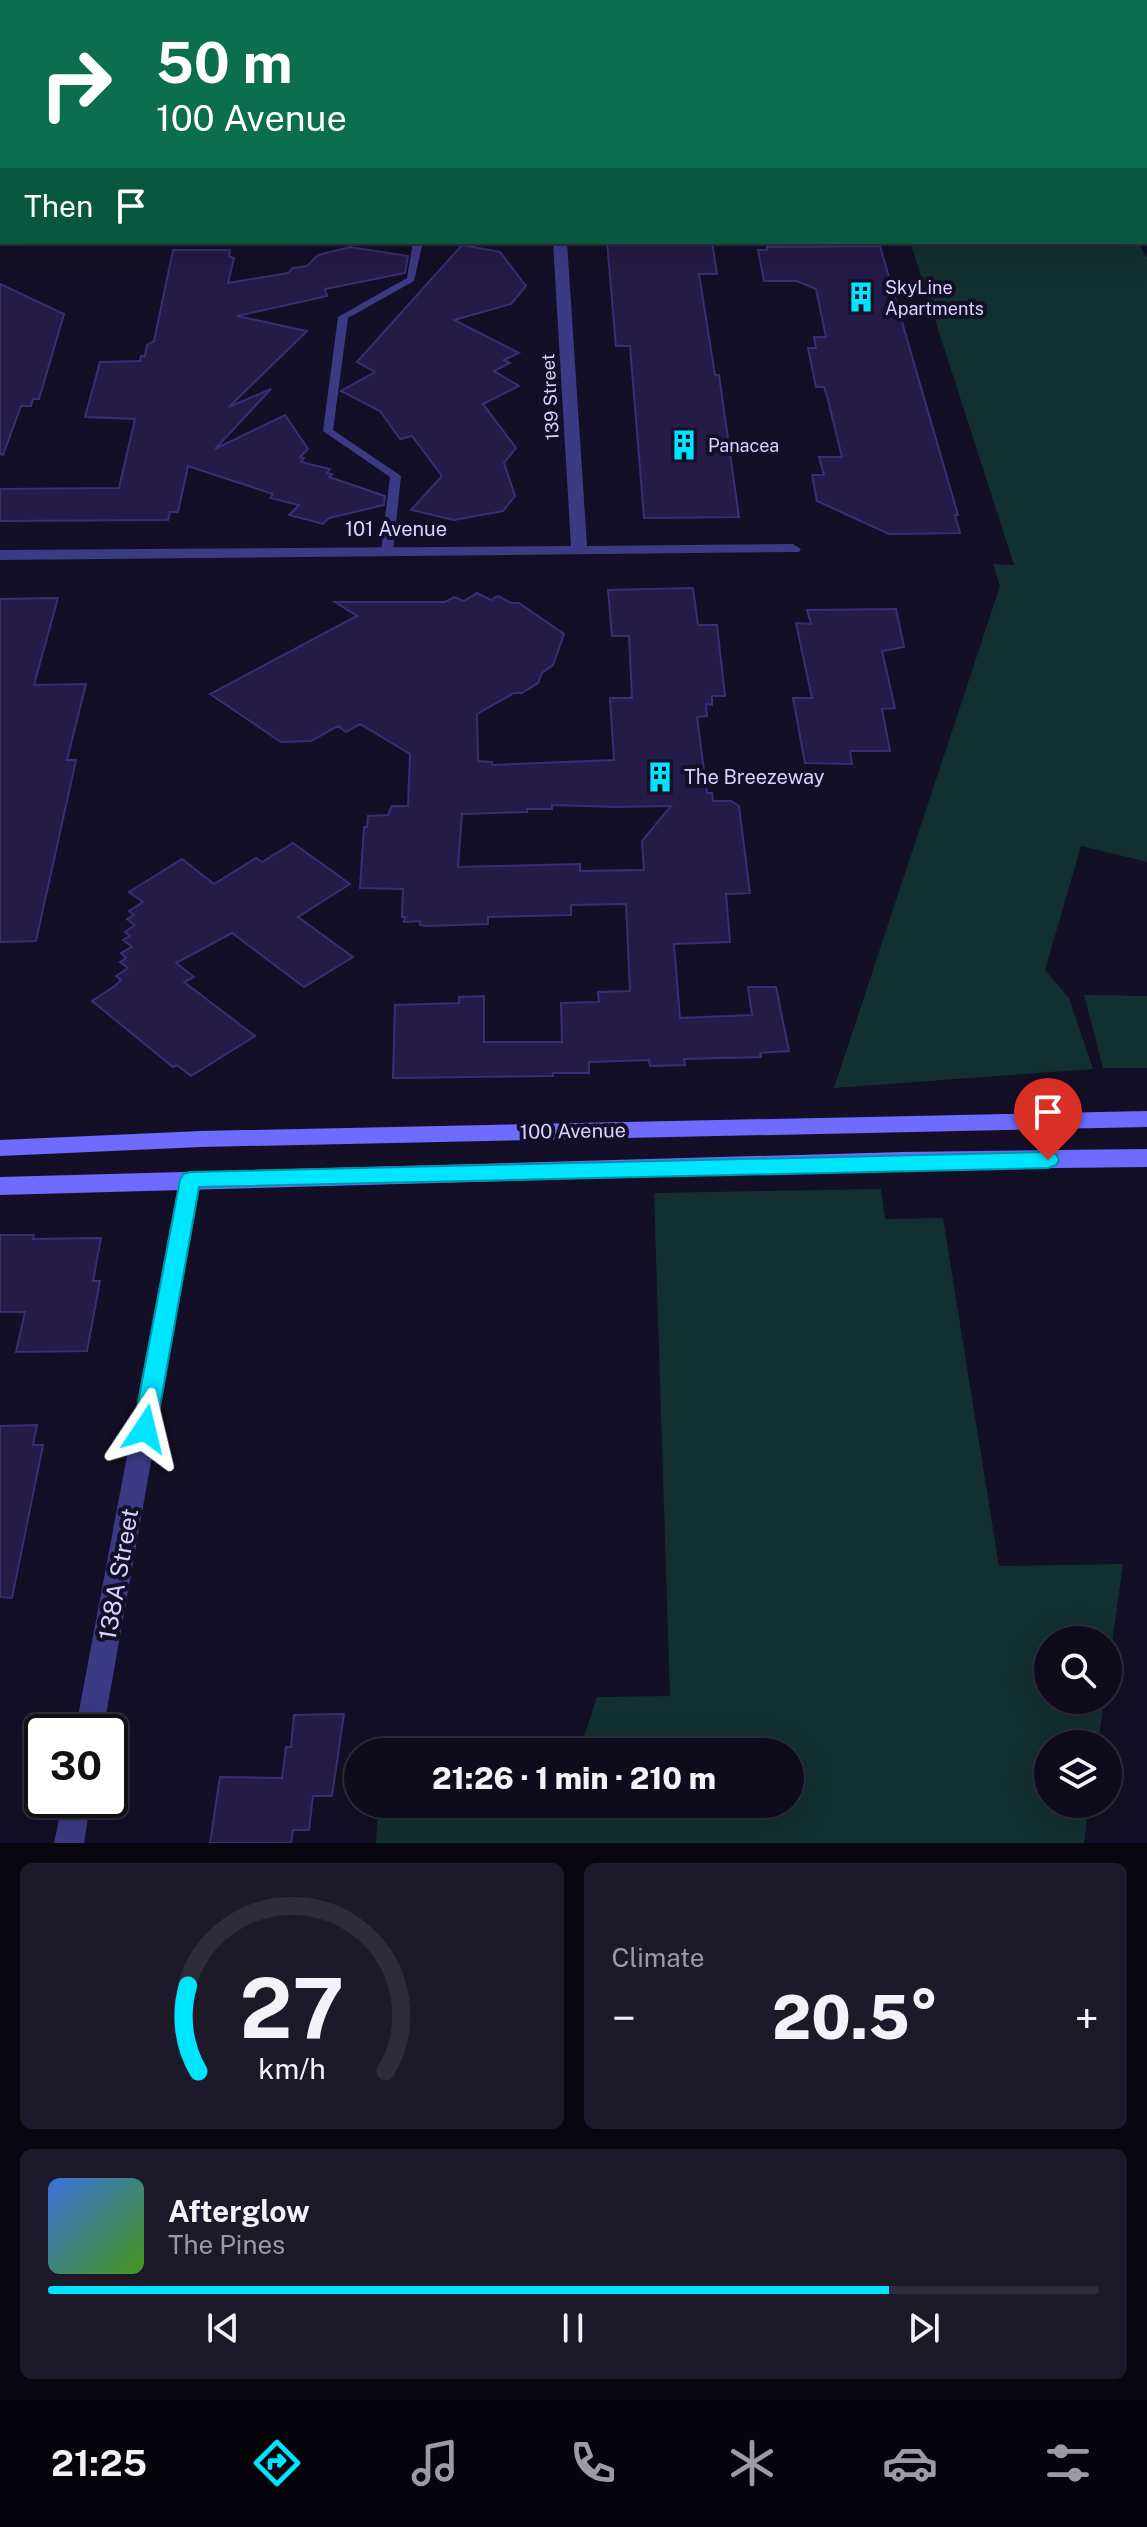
<!DOCTYPE html>
<meta charset="utf-8">
<style>
:root{--surface:#0e0b1c;--page:#1c1929;--text:#f1f3f6;--muted:#9b9ba3;--line:#2e2b3b;--accent:#00e5ff}
body{margin:0;font-family:"Public Sans",sans-serif;background:var(--page);color:var(--text);height:100vh;display:flex;flex-direction:column;font-size:30px;white-space:nowrap}
*{box-sizing:border-box;margin:0}
p{font-size:26px;color:var(--muted)}
.icon{flex:none;width:44px;height:44px;fill:none;stroke:currentColor;stroke-width:2;stroke-linecap:round;stroke-linejoin:round}
.map{position:relative;height:1843px;overflow:hidden}
.panel{display:flex;flex-direction:column;gap:20px;padding:20px;background:#08060f;flex:1}
.panel>*{flex:none}
.hud{position:absolute;left:0px;top:0px;width:1148px;height:244px;box-shadow:0 8px 32px #0002,0 0 0 2px var(--line);background:#0b6e4f;color:#fff;overflow:hidden}
.tools{position:absolute;left:1034px;top:1626px;display:grid;gap:16px}
.tools a{display:grid;place-items:center;width:88px;height:88px;border-radius:50%;background:var(--surface);box-shadow:0 8px 32px #0002,0 0 0 2px var(--line);font-size:40px}
.speed{position:absolute;left:24px;top:1714px;display:flex;gap:16px;font-size:40px;font-weight:700;text-align:center}
.speed>*{display:grid;place-content:center;width:104px;height:104px;border-radius:50%;background:var(--surface);box-shadow:0 8px 32px #0002,0 0 0 2px var(--line);line-height:1}
.speed .limit{border:4px solid #111;border-radius:12px;background:#fff;color:#111}
.pin{position:absolute;display:grid;place-items:center;width:68px;height:68px;color:#fff;margin:-82px -34px;border-radius:50% 50% 50% 0;rotate:-45deg;box-shadow:0 0 8px #0007}
.pin .icon{rotate:45deg}
.me{position:absolute;width:88px;margin:-44px;rotate:10deg;stroke-linejoin:round;filter:drop-shadow(0 0 6px #0008)}
.turn{display:flex;align-items:center;gap:28px;height:168px;padding:0 24px;font-size:36px}
.turn .icon{width:104px;height:104px;stroke-width:2.5}
.turn b{display:block;font-size:56px;line-height:68px}
.then{display:flex;align-items:center;height:76px;padding:0 24px;background:#0003;gap:16px;font-size:30px}
.big{font-size:60px;font-weight:800;line-height:1.1}
.panel .widget{flex:1;display:flex;flex-direction:column;justify-content:center;gap:12px;min-width:0;padding:0 28px;border-radius:12px;background:var(--page)}
.panel .dial{align-items:center;gap:0}
.dial svg{height:208px;overflow:visible;fill:none;stroke:var(--line);stroke-width:7;stroke-linecap:round;text-anchor:middle}
.dial text{fill:var(--text);stroke:none}
.song{display:flex;align-items:center;gap:24px}
.cover{width:96px;height:96px;border-radius:12px;background:linear-gradient(135deg,hsl(220 70% 55%),hsl(100 70% 35%))}
.played{height:8px;border-radius:4px;background:linear-gradient(90deg,var(--accent) 80%,var(--line) 80%)}
.keys{display:flex;justify-content:space-around;direction:ltr}
.heat{display:flex;justify-content:space-between;align-items:center;font-size:44px;direction:ltr}
.panel .tiles{flex:1;display:grid;gap:20px;grid-template-columns:1fr 1fr}
.widget:last-child{grid-column:span 2}
.trip{position:absolute;left:344px;top:1738px;width:460px;height:80px;border-radius:40px;background:var(--surface);box-shadow:0 8px 32px #0002,0 0 0 2px var(--line);font-weight:800;line-height:80px;text-align:center}
.tabs{display:flex;height:128px;justify-content:space-around;align-items:center;background:#06040b;color:var(--muted)}
.tabs .icon{width:56px;height:56px}
.tabs .selected{color:var(--accent)}
.tabs b{font-size:36px;color:var(--text)}
.map>svg:first-child{display:block}
.green{fill:#12302f}
.building{fill:#241b47;stroke:#3b2d73;stroke-width:2;fill-rule:evenodd}
.lines{fill:none;stroke-linecap:round;stroke-linejoin:round}
.service{fill:#3d3a85;fill-rule:evenodd}
.minor{fill:#3d3a85;fill-rule:evenodd}
.tertiary{fill:#3d3a85;fill-rule:evenodd}
.secondary{fill:#6f6bff;fill-rule:evenodd}
.route{fill:#00e5ff;stroke:#0095a6;stroke-width:2}
.labels{text-anchor:middle;dominant-baseline:central;stroke-width:8;stroke-linejoin:round;paint-order:stroke}
.far-poi-label{font-size:18px;fill:#d9d4ff;stroke:#130f26;text-anchor:start}
.far-street-label{font-size:18px;fill:#d9d4ff;stroke:#130f26}
.street-label{font-size:20px;fill:#d9d4ff;stroke:#130f26}
.poi-label{font-size:20px;fill:#d9d4ff;stroke:#130f26;text-anchor:start}
.near-street-label{font-size:24px;fill:#d9d4ff;stroke:#130f26}
</style>
<div class="map">
<svg width="1147" height="1843" viewBox="0 0 1147 1843">
<rect width="100%" height="100%" fill="#130f26"/>
<g class="green">
<polygon points="910,242 1138,242 1147,258 1147,862 1081,846 1045,970 1069,998 1093,1069 834,1088 1000,586 993,564 1014,565"/>
<polygon points="1084,995 1147,996 1147,1068 1103,1068"/>
<polygon points="881,1189 885,1219 943,1218 999,1566 1123,1564 1108,1672 1108,1640 1048,1640 1048,1700 1104,1700 1098,1744 1048,1744 1048,1804 1089,1804 1084,1843 376,1843 378,1804 790,1804 790,1752 579,1752 597,1697 670,1696 654,1193"/>
</g>
<g class="building">
<polygon points="607,242 712,242 717,274 699,274 715,375 719,375 739,517 644,518 630,346 616,346"/>
<polygon points="462,245 500,252 526,286 511,304 454,320 519,353 504,360 510,363 494,371 519,386 483,404 516,448 504,463 515,496 503,511 454,520 411,510 442,476 412,436 400,439 380,411 341,391 375,372 357,362"/>
<polygon points="880,246 958,515 955,515 960,533 889,534 817,501 812,475 824,475 819,457 842,457 828,400 824,387 816,387 808,348 816,348 814,337 826,337 816,289 797,281 764,281 758,250 767,250 767,247"/>
<polygon points="350,247 408,256 405,273 325,289 327,296 237,316 307,331 229,407 271,389 215,449 285,415 308,449 300,457 304,458 301,462 330,469 327,473 332,474 329,477 385,496 384,505 329,518 323,524 289,515 299,505 270,498 273,494 188,466 178,512 170,512 168,520 0,521 0,489 119,488 135,419 85,417 100,362 140,361 141,356 145,356 147,345 154,341 173,250 230,250 229,256 234,258 228,283 288,273 293,268 307,266 318,255"/>
<polygon points="0,284 64,314 39,399 33,399 31,406 21,406 3,455 0,454"/>
<path d="M693,588L698,625H717L725,696H712V705L706,704L707,716L697,717L707,793H712L713,801H731L739,806L750,893L726,894L730,942L674,944L680,1018L752,1015L748,987H776L789,1051L760,1053L761,1057L684,1059L685,1065L650,1066L649,1060L589,1062V1073H553V1076L393,1078L395,1005L459,1003V997L484,996V1042H562L561,1003L599,1002L598,992L630,991L626,904L571,905V915L488,917V924L425,926L420,925V921L404,922L405,917H402L403,889L360,888L364,827H367L368,816L388,815L392,806H408L410,754L360,724L346,732L338,726L311,741L281,742L210,694L357,616L335,602H445L454,597L464,601L477,593L491,600L498,596L511,603H519L564,634L553,665L542,673L538,683L522,693H514L477,714L478,761L492,762V765L614,760L610,698H632L629,636H612L608,590ZM552,805L616,807L671,806L642,841L644,870L580,871V864L458,867L462,814L527,812V809H552Z"/>
<polygon points="58,598 34,685 86,684 67,760 76,760 36,941 0,942 0,599"/>
<polygon points="896,609 904,647 882,651 895,708 882,709 890,751 850,751 852,764 805,763 793,698 812,698 796,623 811,624 807,610"/>
<polygon points="293,843 350,884 298,917 353,957 304,987 232,933 176,963 194,977 184,982 255,1036 191,1076 177,1065 173,1067 92,1001 116,985 121,980 116,976 128,968 120,962 126,958 121,953 132,947 123,940 130,936 125,932 135,925 127,919 134,915 129,911 143,902 129,892 182,859 214,884 256,858 262,862"/>
<polygon points="0,1235 34,1235 33,1239 101,1238 93,1281 100,1281 87,1351 16,1352 25,1312 0,1312"/>
<polygon points="37,1425 33,1445 43,1445 12,1598 0,1597 0,1426"/>
<polygon points="344,1714 332,1796 313,1796 309,1830 293,1830 291,1843 210,1843 220,1777 282,1778 286,1747 291,1747 294,1715"/>
</g>
<g class="lines">
<g class="service">
<rect x="150" y="0" width="8" height="2"/>
<polygon points="413,242 423,242 414,281 348,318 333,430 401,476 393,551 387,554 381,551 390,477 323,431 338,317 407,278"/>
</g>
<g class="minor">
<polygon points="803,0 813,0 814,2 804,2"/>
<rect x="1146" y="55" width="1" height="6"/>
<polygon points="553,242 567,242 587,546 793,544 801,549 799,552 0,560 0,550 571,546"/>
<polygon points="190,1171 198,1174 201,1180 103,1732 75,1732 179,1180 182,1174"/>
<polygon points="63,1800 91,1800 84,1843 54,1843"/>
</g>
<g class="tertiary">
<rect x="1146" y="212" width="1" height="8"/>
<rect x="0" y="221" width="2" height="8"/>
</g>
<g class="secondary">
<polygon points="1104,0 1114,0 1115,2 1105,2"/>
<rect x="1146" y="59" width="1" height="8"/>
<polygon points="1147,1111 1147,1127 201,1147 0,1156 0,1140 201,1131"/>
<polygon points="1147,1149 1147,1167 903,1170 0,1195 0,1177 903,1152"/>
</g>
</g>
<polygon class="route" points="1048,1152 1056,1154 1059,1160 1056,1165 1048,1168 199,1187 156,1429 153,1436 145,1438 137,1436 133,1429 180,1180 183,1174 190,1172"/>
<defs>
<g id="building-bare" transform="scale(2.4)"><path d="M-4-6H4V6H1V3H-1V6H-4ZM-2.5-4.3h1.7v1.8h-1.7ZM.8-4.3h1.7v1.8H.8ZM-2.5-1h1.7V.8h-1.7ZM.8-1h1.7V.8H.8Z" fill="#00e5ff" stroke="#130f26" stroke-width="2.5" paint-order="stroke"/></g>
</defs>
<g fill-rule="evenodd">
<use href="#building-bare" x="861" y="297"/>
<use href="#building-bare" x="684" y="445"/>
<use href="#building-bare" x="660" y="777"/>
</g>
<g class="labels">
<g class="far-poi-label">
<text x="885" y="287">SkyLine<tspan x="885" dy="21">Apartments</tspan></text>
<text x="708" y="445">Panacea</text>
</g>
<g class="far-street-label">
<text transform="translate(550 397) rotate(-93)">139 Street</text>
</g>
<g class="street-label">
<text x="396" y="529">101 Avenue</text>
<text transform="translate(573 1131) rotate(-1)">100 Avenue</text>
</g>
<g class="poi-label">
<text x="684" y="777">The Breezeway</text>
</g>
<g class="near-street-label">
<text transform="translate(118 1574) rotate(-80)">138A Street</text>
</g>
</g>
</svg>
<div class="tools">
<a><svg class="icon" aria-label="search" viewBox="0 0 24 24"><circle cx="10" cy="10" r="6"/><path d="M15 15l6 6"/></svg></a>
<a><svg class="icon" aria-label="layers" viewBox="0 0 24 24"><path d="M12 4l9 5-9 5-9-5zM3 14l9 5 9-5"/></svg></a>
</div>
<div class="speed"><div class="limit">30</div></div>
<div class="pin" style="left:1048px;top:1160px;background:#d93025"><svg class="icon" aria-label="arrive" viewBox="0 0 24 24"><path d="M6 21V4h12l-3 4 3 4H6"/></svg></div>
<svg class="me" style="left:145px;top:1429px" viewBox="-20 -20 40 40"><path d="M0-17L14 15 0 8-14 15z" fill="#00e5ff" stroke="#fff" stroke-width="4"/></svg>
<div class="trip">21:26 · 1 min · 210 m</div>
<div class="hud">
<div class="turn"><svg class="icon" aria-label="right" viewBox="0 0 24 24"><path d="M7 20v-9h11M14 6l5 5-5 5"/></svg><div><b>50 m</b>100 Avenue</div></div>
<div class="then">Then<svg class="icon" aria-label="arrive" viewBox="0 0 24 24"><path d="M6 21V4h12l-3 4 3 4H6"/></svg></div>
</div>
</div>
<section class="panel">
<div class="tiles">
<div class="widget dial"><svg viewBox="0 0 100 80">
<path d="M14 69A42 42 0 1 1 86 69"/>
<path d="M14 69A42 42 0 0 1 10 36" stroke="#00e5ff"/>
<text x="50" y="56" font-size="32" font-weight="700">27</text>
<text x="50" y="72" font-size="11">km/h</text>
</svg></div>
<div class="widget"><p>Climate</p>
<div class="heat"><a>−</a><b class="big">20.5°</b><a>+</a></div>
</div>
<div class="widget">
<div class="song"><i class="cover"></i><div><b>Afterglow</b><p>The Pines</p></div></div>
<div class="played"></div>
<div class="keys"><svg class="icon" aria-label="previous" viewBox="0 0 24 24"><path d="M18 5L8 12l10 7zM5 5v14"/></svg><svg class="icon" aria-label="pause" viewBox="0 0 24 24"><path d="M8 5v14M16 5v14"/></svg><svg class="icon" aria-label="next" viewBox="0 0 24 24"><path d="M6 5l10 7-10 7zM19 5v14"/></svg></div>
</div>
</div>
</section>
<nav class="tabs">
<b>21:25</b>
<svg class="icon selected" aria-label="directions" viewBox="0 0 24 24"><path d="M12 3l9 9-9 9-9-9zM9 14v-3h6M13 9l2 2-2 2"/></svg>
<svg class="icon" aria-label="music" viewBox="0 0 24 24"><path d="M9 18V5l10-2v13"/><circle cx="6" cy="18" r="3"/><circle cx="16" cy="16" r="3"/></svg>
<svg class="icon" aria-label="phone" viewBox="0 0 24 24"><path d="M5 4h4l2 5-3 2q2 4 5 5l2-3 5 2v4C11 20 4 13 5 4z"/></svg>
<svg class="icon" aria-label="climate" viewBox="0 0 24 24"><path d="M12 3v18M4 7l16 10M4 17L20 7"/></svg>
<svg class="icon" aria-label="car" viewBox="0 0 24 24"><path d="M5 17H2v-5l4-1 3-4h7l3 4 3 1v5h-3M9 17h6M6 11h13"/><circle cx="7" cy="17" r="2"/><circle cx="17" cy="17" r="2"/></svg>
<svg class="icon" aria-label="filters" viewBox="0 0 24 24"><path d="M4 7h16M4 17h16"/><circle cx="9" cy="7" r="2"/><circle cx="15" cy="17" r="2"/></svg>
</nav>
